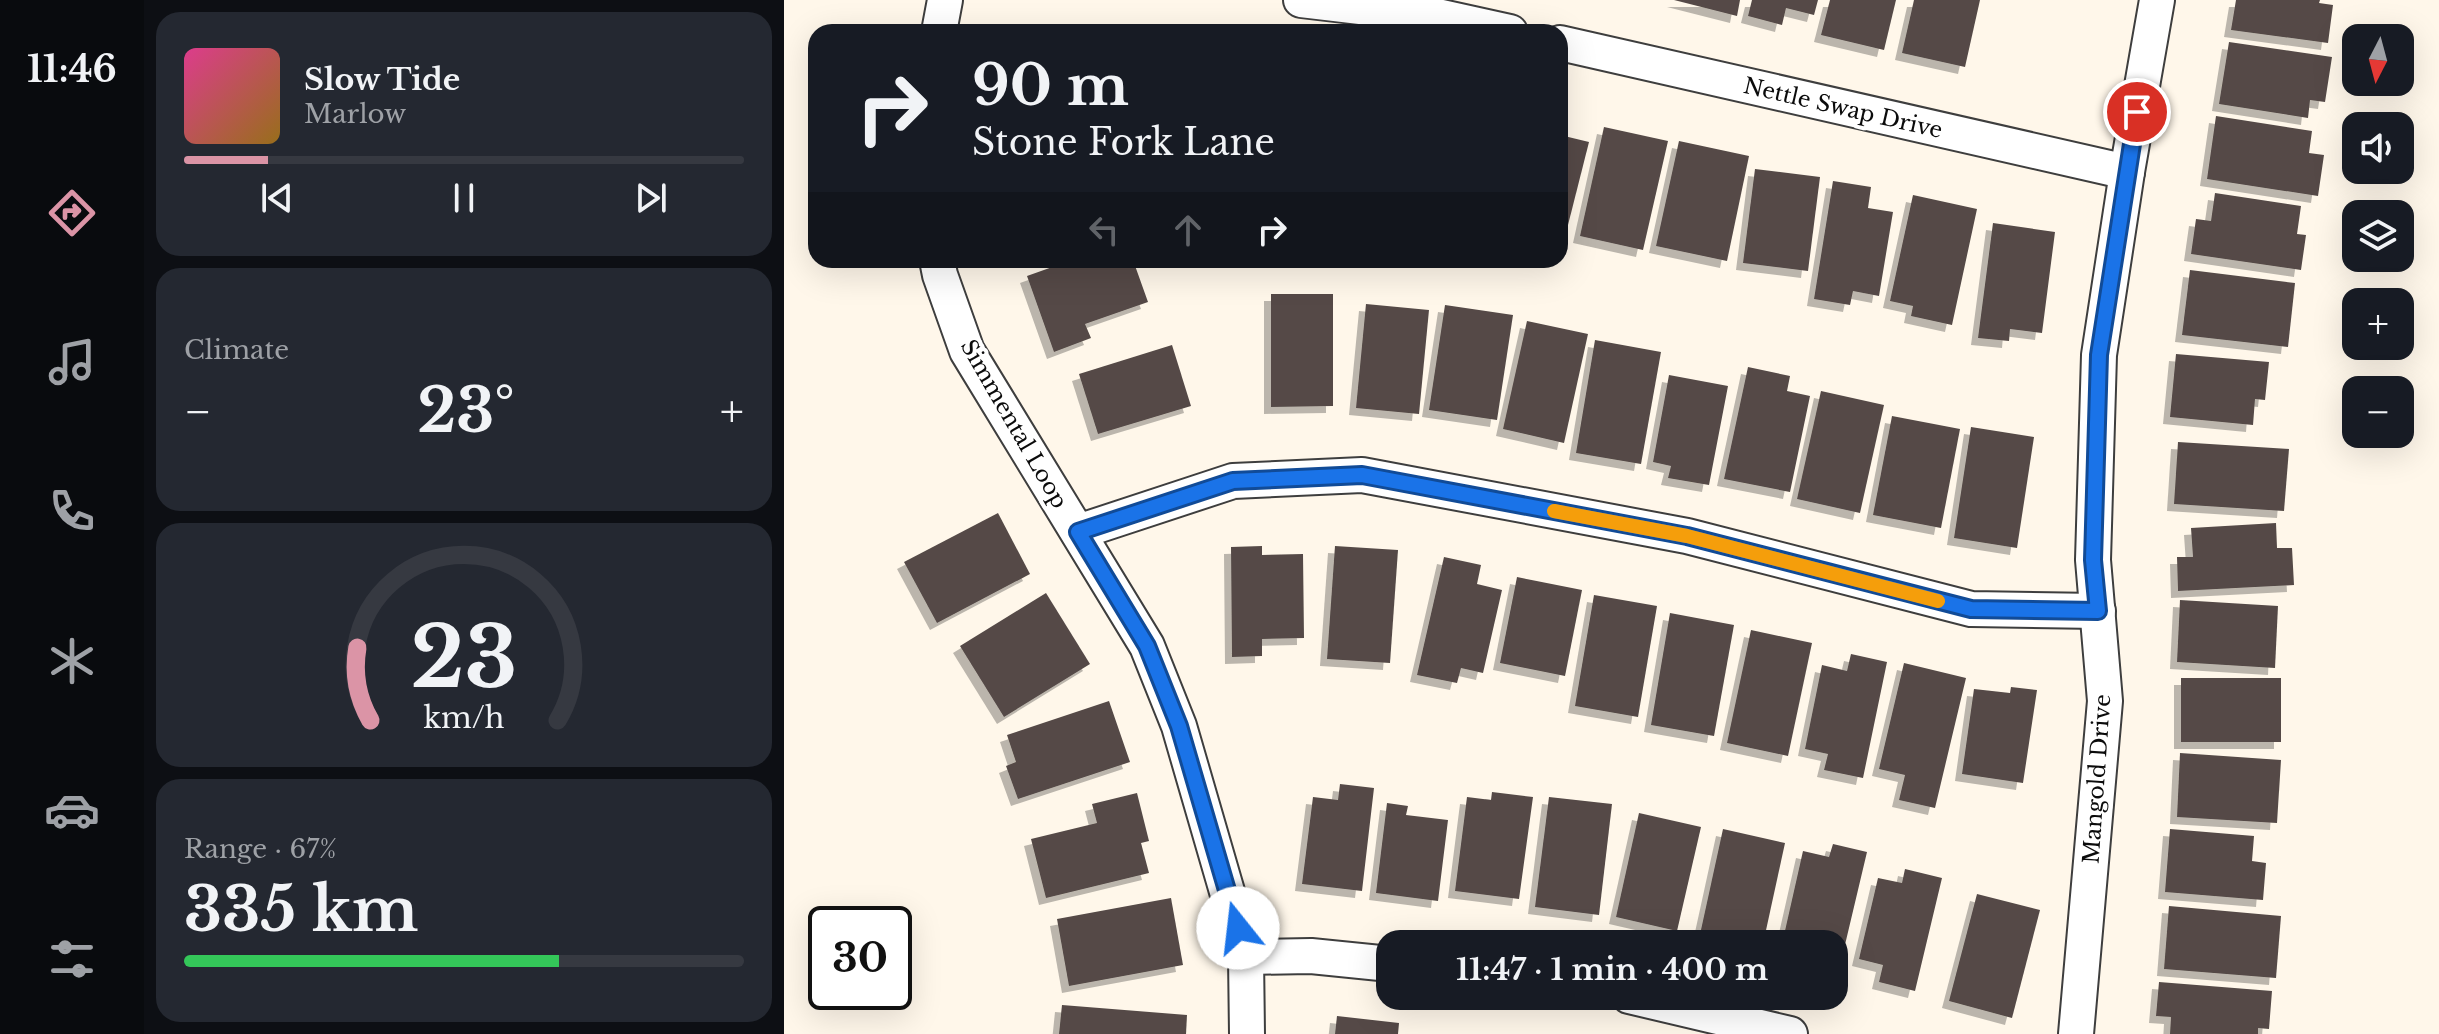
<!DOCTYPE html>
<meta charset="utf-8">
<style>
:root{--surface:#171b24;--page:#242831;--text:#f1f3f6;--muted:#9ea1a6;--line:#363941;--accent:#db94a6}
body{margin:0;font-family:"Libre Baskerville",serif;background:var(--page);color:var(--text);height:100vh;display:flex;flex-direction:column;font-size:30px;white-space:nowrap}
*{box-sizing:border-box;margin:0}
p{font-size:26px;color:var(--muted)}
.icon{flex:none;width:44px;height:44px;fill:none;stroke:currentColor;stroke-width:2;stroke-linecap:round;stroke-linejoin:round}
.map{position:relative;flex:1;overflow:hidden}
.details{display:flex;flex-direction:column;gap:12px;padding:12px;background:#0d0f14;width:640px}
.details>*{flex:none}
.guide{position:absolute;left:24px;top:24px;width:760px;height:244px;border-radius:24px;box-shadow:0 8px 32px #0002;background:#171b24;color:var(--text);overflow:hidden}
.needle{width:52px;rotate:186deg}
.controls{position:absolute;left:1558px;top:24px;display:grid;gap:16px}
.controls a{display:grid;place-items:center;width:72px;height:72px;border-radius:16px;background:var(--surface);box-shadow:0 8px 32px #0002;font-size:40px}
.speed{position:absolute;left:24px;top:906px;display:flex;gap:16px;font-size:40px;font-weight:700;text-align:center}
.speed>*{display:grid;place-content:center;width:104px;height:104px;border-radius:50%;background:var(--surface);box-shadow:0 8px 32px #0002;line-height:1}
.speed .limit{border:4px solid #111;border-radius:12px;background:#fff;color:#111}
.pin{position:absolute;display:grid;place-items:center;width:68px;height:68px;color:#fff;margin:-34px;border:4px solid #fff;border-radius:50%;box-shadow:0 2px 8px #0007}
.me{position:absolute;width:88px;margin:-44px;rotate:344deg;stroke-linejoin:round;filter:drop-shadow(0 0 6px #0008)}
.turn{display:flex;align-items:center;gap:28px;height:168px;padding:0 32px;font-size:36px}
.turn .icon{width:104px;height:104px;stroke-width:2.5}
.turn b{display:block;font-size:56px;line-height:68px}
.lanes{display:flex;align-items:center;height:76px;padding:0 32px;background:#0003;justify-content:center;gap:40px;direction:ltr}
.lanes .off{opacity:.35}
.big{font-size:60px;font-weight:700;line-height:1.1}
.details .widget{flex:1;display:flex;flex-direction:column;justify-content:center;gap:12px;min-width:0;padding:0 28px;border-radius:24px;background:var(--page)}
.details .dial{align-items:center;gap:0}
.dial svg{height:208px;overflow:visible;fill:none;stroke:var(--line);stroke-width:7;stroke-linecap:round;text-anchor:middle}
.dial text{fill:var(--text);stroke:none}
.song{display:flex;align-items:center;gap:24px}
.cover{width:96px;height:96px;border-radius:12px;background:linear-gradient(135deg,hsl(330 70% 55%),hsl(40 70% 35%))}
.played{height:8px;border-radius:4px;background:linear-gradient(90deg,var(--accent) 15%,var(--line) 15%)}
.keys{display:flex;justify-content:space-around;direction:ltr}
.heat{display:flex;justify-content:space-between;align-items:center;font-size:44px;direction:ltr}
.charge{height:12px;border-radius:6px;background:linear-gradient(90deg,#34c759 67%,var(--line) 0)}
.trip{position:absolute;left:592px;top:930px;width:472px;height:80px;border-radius:24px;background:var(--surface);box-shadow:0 8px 32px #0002;font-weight:700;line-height:80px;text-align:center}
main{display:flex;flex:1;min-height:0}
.dock{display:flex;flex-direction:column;width:144px;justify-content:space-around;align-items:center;background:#090b0e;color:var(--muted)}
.dock .icon{width:56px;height:56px}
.dock .current{color:var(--accent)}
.dock b{font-size:36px;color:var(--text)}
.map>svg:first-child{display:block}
.building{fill:#544a47;filter:url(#shadow)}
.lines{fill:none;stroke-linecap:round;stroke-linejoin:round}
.minor-casing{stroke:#3e3e3e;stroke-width:38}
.minor{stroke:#fff;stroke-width:34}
.route-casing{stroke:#114b97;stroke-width:20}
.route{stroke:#1a73e8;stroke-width:14}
.slow{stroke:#f59e0b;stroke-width:14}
.labels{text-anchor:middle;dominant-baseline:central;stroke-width:8;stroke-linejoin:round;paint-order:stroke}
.street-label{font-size:22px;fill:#0b0b0b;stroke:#fff}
</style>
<main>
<nav class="dock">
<b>11:46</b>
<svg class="icon current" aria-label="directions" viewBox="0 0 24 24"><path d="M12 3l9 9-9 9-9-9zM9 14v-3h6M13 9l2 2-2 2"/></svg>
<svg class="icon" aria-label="music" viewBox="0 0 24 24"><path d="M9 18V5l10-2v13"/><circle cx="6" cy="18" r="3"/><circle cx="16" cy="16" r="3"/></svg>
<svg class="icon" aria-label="phone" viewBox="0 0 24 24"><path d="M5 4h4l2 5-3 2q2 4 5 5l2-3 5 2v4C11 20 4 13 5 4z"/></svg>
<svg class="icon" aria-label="climate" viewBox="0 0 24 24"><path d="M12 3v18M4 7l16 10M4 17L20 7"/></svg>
<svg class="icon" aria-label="car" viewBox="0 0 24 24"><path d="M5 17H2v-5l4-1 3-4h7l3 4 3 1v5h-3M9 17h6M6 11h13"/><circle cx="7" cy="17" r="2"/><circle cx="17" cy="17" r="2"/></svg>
<svg class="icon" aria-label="filters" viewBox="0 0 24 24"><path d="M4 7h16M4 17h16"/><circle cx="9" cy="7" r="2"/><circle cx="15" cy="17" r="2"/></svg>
</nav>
<section class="details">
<div class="widget">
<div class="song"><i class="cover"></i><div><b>Slow Tide</b><p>Marlow</p></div></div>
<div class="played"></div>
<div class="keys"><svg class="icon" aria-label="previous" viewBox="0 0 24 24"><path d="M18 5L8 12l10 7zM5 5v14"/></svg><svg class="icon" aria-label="pause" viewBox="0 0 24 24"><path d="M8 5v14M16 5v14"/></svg><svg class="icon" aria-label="next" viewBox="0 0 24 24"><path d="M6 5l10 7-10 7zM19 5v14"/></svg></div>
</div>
<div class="widget"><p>Climate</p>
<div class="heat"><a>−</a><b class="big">23°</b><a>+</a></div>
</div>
<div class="widget dial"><svg viewBox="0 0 100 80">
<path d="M14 69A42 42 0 1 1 86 69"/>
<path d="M14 69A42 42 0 0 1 9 41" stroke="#db94a6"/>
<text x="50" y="56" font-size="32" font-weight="700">23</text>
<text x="50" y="72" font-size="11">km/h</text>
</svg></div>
<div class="widget"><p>Range · 67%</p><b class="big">335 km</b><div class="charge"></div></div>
</section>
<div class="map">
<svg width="1655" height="1034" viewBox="0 0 1655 1034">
<defs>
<filter id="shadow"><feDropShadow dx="-7" dy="7" stdDeviation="0" flood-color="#0004"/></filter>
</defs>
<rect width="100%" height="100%" fill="#fff7ea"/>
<g class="building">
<polygon points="890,0 956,0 953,16"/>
<polygon points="968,0 1034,0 1030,15 1002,8 998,25 964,16"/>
<polygon points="1046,0 1112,0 1100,50 1037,35"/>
<polygon points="1130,0 1196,0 1181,67 1118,53"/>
<polygon points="1452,0 1536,0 1535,3 1549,5 1544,43 1447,30"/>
<polygon points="1445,42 1548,57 1541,102 1526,100 1524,118 1435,104"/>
<polygon points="1432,116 1528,131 1525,153 1540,155 1534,196 1423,179"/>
<polygon points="820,127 884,141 859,250 796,236"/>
<polygon points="776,135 805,142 784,225 776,222"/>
<polygon points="895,141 965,156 943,261 872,246"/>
<polygon points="971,169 1036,177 1024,271 959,263"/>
<polygon points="1049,181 1087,187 1084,208 1109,212 1095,296 1069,291 1066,305 1030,299"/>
<polygon points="1431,193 1517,206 1513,234 1522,235 1517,270 1407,254 1412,219 1427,221"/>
<polygon points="1129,195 1193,209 1168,325 1127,316 1129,306 1106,301"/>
<polygon points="1209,223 1271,232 1258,333 1226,329 1225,341 1194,338"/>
<polygon points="288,260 349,260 364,302 301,324 307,338 270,352 243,276"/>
<polygon points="1406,270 1511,283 1504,347 1398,335"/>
<polygon points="487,294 549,294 549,406 487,407"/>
<polygon points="582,304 645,310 635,414 572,408"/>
<polygon points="661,305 729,315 713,420 645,410"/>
<polygon points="743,321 804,334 780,443 719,429"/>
<polygon points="811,340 877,352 857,464 792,453"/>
<polygon points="388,345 407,406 314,434 295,374"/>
<polygon points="1392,354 1485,362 1481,400 1471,399 1469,425 1386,417"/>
<polygon points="964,367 1006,376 1003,391 1026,396 1006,492 940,479"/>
<polygon points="885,375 944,386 925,485 884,478 887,466 869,462"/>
<polygon points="1037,391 1100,405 1076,513 1013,499"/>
<polygon points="1108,416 1176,429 1157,528 1089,515"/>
<polygon points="1187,427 1250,437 1233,548 1170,538"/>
<polygon points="1394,442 1505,449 1500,511 1390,504"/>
<polygon points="214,513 246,574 153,623 120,562"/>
<polygon points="1492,523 1493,548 1508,548 1510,585 1394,591 1393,557 1409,557 1407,528"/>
<polygon points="478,546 478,555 519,554 520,638 478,639 478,656 448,657 447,547"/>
<polygon points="551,546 614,550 606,663 543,659"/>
<polygon points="660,557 697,565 693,584 718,590 699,673 677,668 673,683 633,675"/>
<polygon points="733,577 798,590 781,676 716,663"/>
<polygon points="262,593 306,664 220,717 176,646"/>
<polygon points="810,595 873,606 854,717 791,706"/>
<polygon points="1396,600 1494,606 1491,668 1393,662"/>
<polygon points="886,613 950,625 930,736 867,725"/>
<polygon points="967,630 1028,643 1004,756 943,743"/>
<polygon points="1067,654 1103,662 1079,778 1040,770 1044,754 1021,749 1038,665 1063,671"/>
<polygon points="1120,663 1182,678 1151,808 1115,800 1121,775 1095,769"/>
<rect x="1397" y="678" width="100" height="64"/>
<polygon points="1227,687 1253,690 1239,783 1178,774 1190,689 1226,693"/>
<polygon points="325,701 346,762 234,799 222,766 232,762 223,735"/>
<polygon points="1396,753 1497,760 1493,823 1393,817"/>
<polygon points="556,784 590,788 578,891 518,884 529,797 554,800"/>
<polygon points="708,792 749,797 735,899 671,891 683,797 707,800"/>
<polygon points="353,793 365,841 357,843 365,873 262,898 247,839 313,823 308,804"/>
<polygon points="765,797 828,804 815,915 751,907"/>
<polygon points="603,803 624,806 622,815 664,820 654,901 592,893"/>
<polygon points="855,813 917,827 893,931 832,917"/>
<polygon points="939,829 1001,843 979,944 937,944 915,939"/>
<polygon points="1386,829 1470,836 1468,861 1482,863 1479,900 1381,892"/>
<polygon points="1049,844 1083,852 1055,970 1050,969 1050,944 998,944 1019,851 1045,857"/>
<polygon points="1121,869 1158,878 1131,991 1095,982 1099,965 1075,959 1094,878 1118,883"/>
<polygon points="1193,894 1256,910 1228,1018 1165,1001"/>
<polygon points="387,898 399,965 285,986 273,919"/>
<polygon points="1385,906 1497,916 1492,978 1380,969"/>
<polygon points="1375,982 1488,991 1485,1029 1474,1028 1474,1034 1386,1034 1387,1017 1372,1016"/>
<polygon points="278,1005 403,1015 402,1034 275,1034"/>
<polygon points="553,1016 615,1023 614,1034 551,1034"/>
</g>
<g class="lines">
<g class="minor-casing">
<g id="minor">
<polyline points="517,0 653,16 726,32"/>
<polyline points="155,32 161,0"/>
<polyline points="776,43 1343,172"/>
<polyline points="153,260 156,275 183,351 363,646 395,726 462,957 463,1034"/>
<polyline points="294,532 449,481 578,475 903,536 1187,609 1314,611"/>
<polyline points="462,957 527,956 606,964"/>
<polyline points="845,996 1006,1034"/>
<polyline points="1292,1034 1321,701 1309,560 1315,355 1343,172 1373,0"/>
</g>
</g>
<use href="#minor" class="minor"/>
</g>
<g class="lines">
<g class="route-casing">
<polyline id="route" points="454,928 395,726 363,646 294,532 449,481 578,475 903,536 1187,609 1314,611 1309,560 1315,355 1353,112"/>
</g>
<use href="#route" class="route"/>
<polyline class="slow" points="770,511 903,536 1154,601"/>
</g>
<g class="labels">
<g class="street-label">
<text transform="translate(1059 108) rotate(13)">Nettle Swap Drive</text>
<text transform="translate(230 424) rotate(60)">Simmental Loop</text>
<text transform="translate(1313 779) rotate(-86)">Mangold Drive</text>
</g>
</g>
</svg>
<div class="controls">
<a><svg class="needle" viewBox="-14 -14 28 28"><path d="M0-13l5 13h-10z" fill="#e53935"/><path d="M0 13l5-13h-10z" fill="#9ea1a6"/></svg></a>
<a><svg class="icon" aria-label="sound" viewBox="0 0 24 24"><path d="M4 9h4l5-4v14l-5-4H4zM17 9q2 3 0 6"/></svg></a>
<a><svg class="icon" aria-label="layers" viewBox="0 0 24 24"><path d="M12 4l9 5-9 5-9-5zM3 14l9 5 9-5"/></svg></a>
<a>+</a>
<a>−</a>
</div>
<div class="speed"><div class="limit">30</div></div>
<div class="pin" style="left:1353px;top:112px;background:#d93025"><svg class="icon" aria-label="arrive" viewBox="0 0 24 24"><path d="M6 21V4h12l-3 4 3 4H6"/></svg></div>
<svg class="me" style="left:454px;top:928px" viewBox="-20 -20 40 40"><circle r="19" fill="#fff"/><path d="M0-13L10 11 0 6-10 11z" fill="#1a73e8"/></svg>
<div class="trip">11:47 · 1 min · 400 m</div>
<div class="guide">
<div class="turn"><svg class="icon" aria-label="right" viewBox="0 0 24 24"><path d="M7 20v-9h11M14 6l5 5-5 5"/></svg><div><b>90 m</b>Stone Fork Lane</div></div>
<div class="lanes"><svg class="icon off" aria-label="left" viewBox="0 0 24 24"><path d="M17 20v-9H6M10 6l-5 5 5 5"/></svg><svg class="icon off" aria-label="ahead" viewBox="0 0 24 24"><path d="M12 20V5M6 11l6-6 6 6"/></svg><svg class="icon" aria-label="right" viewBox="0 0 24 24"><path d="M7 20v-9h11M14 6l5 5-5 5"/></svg></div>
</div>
</div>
</main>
